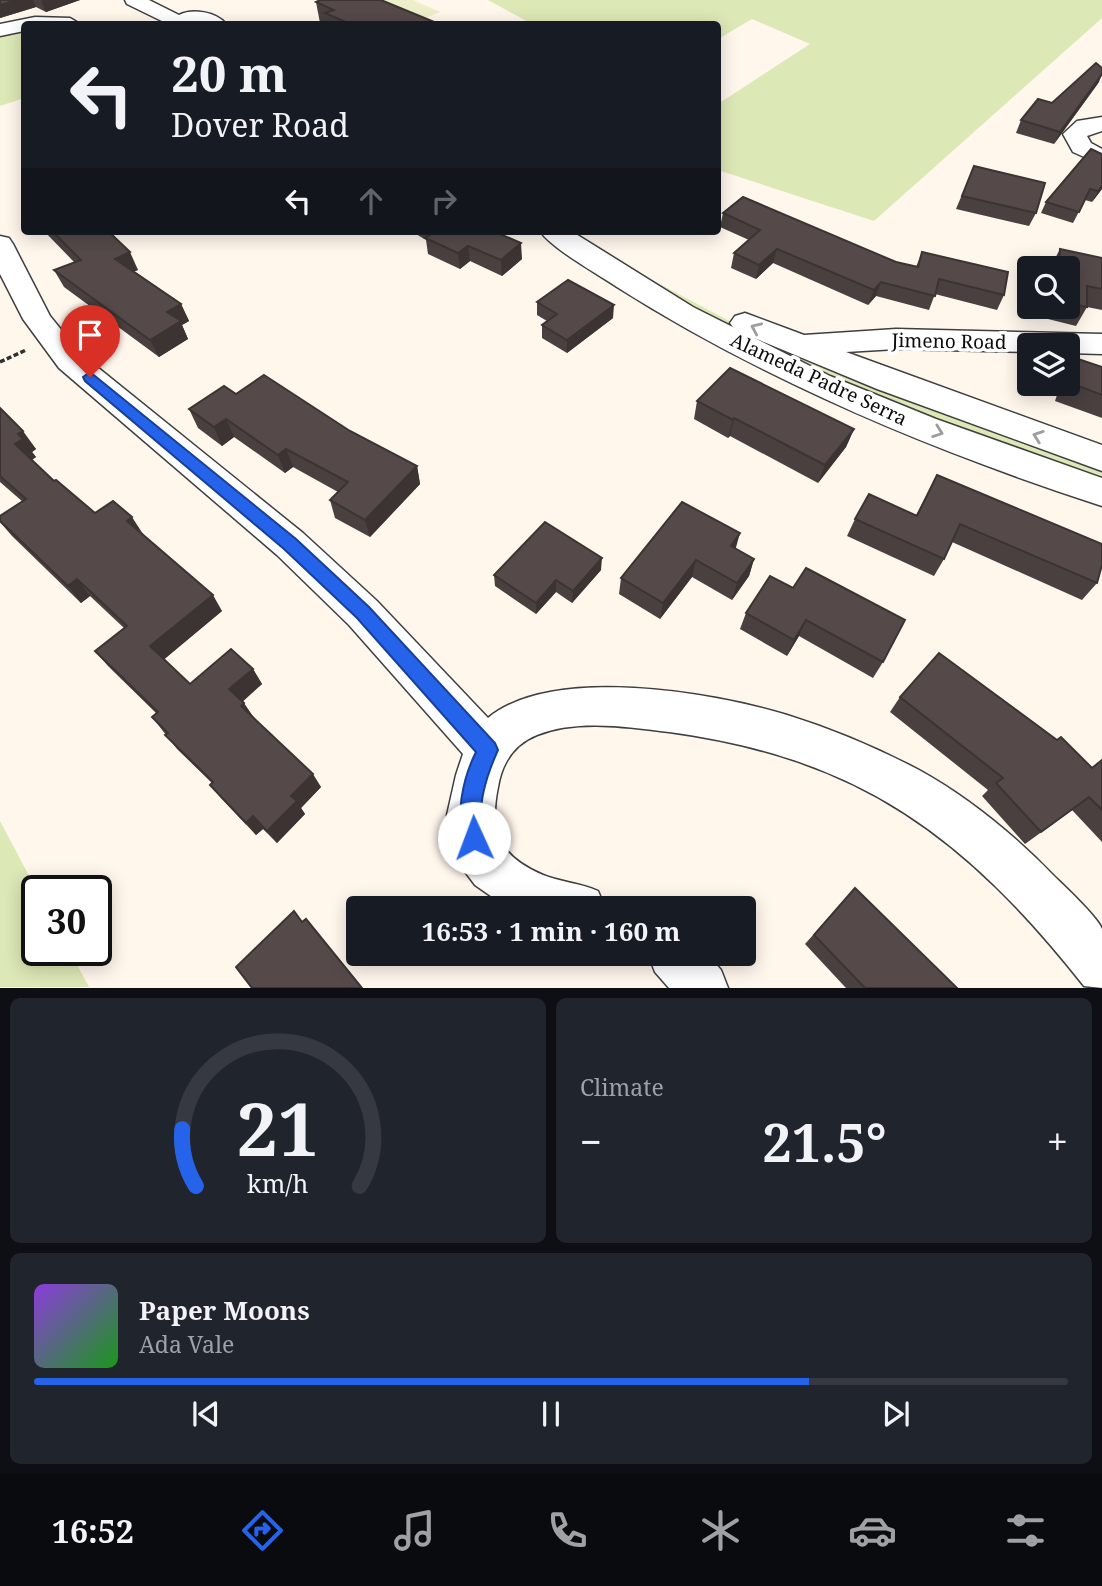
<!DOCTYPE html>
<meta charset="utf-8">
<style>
:root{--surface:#171b24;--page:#20242c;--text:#f1f3f6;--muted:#9ea1a6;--line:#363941;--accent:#2563eb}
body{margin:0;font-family:"Noto Serif",serif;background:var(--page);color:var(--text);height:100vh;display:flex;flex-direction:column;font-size:26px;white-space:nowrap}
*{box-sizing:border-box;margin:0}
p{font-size:23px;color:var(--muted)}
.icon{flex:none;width:38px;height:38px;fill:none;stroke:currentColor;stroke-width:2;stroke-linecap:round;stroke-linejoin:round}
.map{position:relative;height:988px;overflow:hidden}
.details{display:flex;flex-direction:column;gap:10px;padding:10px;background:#0d0f14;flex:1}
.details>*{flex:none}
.guide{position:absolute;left:21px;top:21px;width:700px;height:214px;border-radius:7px;box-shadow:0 4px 18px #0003;background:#171b24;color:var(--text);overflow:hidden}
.fabs{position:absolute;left:1017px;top:256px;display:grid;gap:14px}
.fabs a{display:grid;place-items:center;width:63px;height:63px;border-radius:7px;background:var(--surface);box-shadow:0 4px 18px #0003;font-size:35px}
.speed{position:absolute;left:21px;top:875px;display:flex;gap:14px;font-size:35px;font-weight:700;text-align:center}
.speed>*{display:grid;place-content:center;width:91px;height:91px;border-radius:50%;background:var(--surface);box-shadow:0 4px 18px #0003;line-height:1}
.speed .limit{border:4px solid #111;border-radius:10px;background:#fff;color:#111}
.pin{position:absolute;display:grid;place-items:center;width:60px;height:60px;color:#fff;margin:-72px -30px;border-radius:50% 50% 50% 0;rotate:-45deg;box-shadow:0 0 7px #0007}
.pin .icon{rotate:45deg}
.me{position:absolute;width:77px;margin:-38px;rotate:358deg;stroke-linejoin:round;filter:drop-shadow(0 0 5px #0008)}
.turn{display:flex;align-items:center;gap:24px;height:147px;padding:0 35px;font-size:32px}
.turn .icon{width:91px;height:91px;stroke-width:2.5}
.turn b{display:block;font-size:49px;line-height:60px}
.lanes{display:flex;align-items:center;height:66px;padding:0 35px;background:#0003;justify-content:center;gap:35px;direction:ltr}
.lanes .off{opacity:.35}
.big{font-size:52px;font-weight:700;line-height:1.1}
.details .card{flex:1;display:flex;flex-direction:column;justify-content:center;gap:10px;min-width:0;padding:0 24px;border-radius:10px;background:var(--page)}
.details .dial{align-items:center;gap:0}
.dial svg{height:182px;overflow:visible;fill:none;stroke:var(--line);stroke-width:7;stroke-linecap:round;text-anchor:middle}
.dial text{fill:var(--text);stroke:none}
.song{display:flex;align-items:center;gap:21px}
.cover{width:84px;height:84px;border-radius:10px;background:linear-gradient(135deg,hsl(270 70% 55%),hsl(120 70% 35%))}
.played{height:7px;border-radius:4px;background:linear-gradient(90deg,var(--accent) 75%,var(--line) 75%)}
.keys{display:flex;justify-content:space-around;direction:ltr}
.heat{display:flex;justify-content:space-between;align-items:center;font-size:38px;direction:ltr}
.details .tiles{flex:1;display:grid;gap:10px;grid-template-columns:1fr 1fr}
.card:last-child{grid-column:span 2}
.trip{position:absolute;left:346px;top:896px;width:410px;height:70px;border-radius:7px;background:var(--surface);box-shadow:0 4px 18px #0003;font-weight:700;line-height:70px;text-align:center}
.dock{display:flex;height:112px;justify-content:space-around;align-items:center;background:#090b0e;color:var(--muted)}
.dock .icon{width:49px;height:49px}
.dock .on{color:var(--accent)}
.dock b{font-size:32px;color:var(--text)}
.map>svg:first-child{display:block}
.green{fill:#dde8b7}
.pitch{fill:#ecefc8}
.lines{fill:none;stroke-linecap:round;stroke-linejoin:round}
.minor-casing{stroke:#3f3f3f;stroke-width:3}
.path{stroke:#2e2e2e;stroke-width:3.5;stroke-dasharray:5 2.5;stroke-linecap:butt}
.minor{fill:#fff;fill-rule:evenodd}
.wall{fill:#49403f}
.shaded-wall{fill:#3c3433}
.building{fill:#554a49;stroke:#3c3433;stroke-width:2}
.oneway{stroke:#9e9e9e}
.route{fill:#2563eb;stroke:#184099;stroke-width:2}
.labels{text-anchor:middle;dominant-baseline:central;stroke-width:7;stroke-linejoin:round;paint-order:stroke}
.street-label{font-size:19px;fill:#0c0c0c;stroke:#fff}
</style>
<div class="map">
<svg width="1102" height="988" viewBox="0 0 1102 988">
<rect width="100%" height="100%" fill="#fff6ec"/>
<g class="green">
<polygon points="488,0 1102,0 1102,18 874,221 718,170 718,104 810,44 752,19 718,39 718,24 532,24"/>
<polygon points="24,26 24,98 0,106 0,32"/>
<polygon points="586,245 737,325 1102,464 1102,486 788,364"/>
<polygon points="0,821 37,891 37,950 69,950 89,987 0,987"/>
</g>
<polygon class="pitch" points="370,0 413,0 440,12 410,24"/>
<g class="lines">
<g class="minor-casing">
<g id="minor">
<path d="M125,0H149L179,15C192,8 217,12 226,24H168L127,4Z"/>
<polygon points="35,17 70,18 80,24 24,24 24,31 0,36 0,24"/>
<polygon points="1102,117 1102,131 1087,136 1091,143 1102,149 1102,165 1073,152 1063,134 1077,121"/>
<path d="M540,231H571L693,307L830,376L936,419L1102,478V506C933,451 767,382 617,287C598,274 552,249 540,231Z"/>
<path d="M0,236L9,238L13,244L50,316L81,354L303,533L377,601L488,718C552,665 712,692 787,715C832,729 877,748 919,770C968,797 1013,834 1052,874C1063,885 1098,917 1102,929C1102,942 1102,973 1102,988L1084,986C966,837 861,758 669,732C627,727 577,719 537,735C514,744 502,763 498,787C489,831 498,856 543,875C560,882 580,883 598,891L605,908H508L475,885L463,869L449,835L447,815L456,775L463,754L349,625L277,555L59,368L23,319L0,274Z"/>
<polygon points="745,313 804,335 896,329 1102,334 1102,354 1068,353 1068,345 1029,345 1029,352 896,349 846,352 1102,445 1102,471 877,389 735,330 730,323 735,316"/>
<polygon points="648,954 707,954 721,970 728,988 669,988 655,972"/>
</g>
</g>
<polyline class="path" points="0,362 26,350"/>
<use href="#minor" class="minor"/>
</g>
<g class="wall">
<polygon points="0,0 80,0 46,12 36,7 0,18"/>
<polygon points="316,2 439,24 323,24 320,23"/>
<polygon points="1099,82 1054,144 1016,133 1021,120 1052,103"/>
<polygon points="1091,149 1102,189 1092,202 1085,200 1073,223 1041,213 1046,202"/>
<polygon points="974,166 1036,213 1029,226 956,209"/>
<polygon points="723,213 916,267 922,252 1004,295 997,310 935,294 929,310 876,296 868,305 773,263 756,279 731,268 734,253 749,240 720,227"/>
<polygon points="44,231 108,231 138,270 134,271 181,304 189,321 182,325 188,339 159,357 64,287 54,270 74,262"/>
<polygon points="411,231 493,231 522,259 502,276 470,261 460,269 428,254 426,240"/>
<polygon points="1060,249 1102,258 1102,310 1087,307 1076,326 1048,319 1048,306 1068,306 1068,268 1050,268"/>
<polygon points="537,302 613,318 567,353 542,338 542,325 547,321 537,315"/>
<polygon points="1075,358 1102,367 1102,418 1055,401 1061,383 1068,383 1068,370"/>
<polygon points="236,394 350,431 417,466 420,484 370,537 335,518 330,500 338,492 293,467 285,473 234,437 222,446 198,428 189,409"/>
<polygon points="697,401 854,429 846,447 818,483 730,436 728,438 694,419"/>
<polygon points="0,408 36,449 32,452 36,457 32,460 54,481 95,513 143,534 222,611 164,659 190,684 253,669 262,684 242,701 254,718 321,787 301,808 305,814 277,843 263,829 256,835 221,798 210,785 212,783 177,749 152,717 156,713 108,666 95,651 124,628 90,596 81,603 12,536 0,522 0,516 23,502 0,482"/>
<polygon points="937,475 1097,583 1082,600 952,542 944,559 934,576 847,536 855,519 916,515"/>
<polygon points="736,549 754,559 749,576 732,600 692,577 660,619 619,594 621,578"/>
<polygon points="601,570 572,603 556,592 536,614 495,586 494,575"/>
<polygon points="793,588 883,662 873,678 799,636 787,656 740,629 746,613"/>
<polygon points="900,697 1092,768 1102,760 1102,842 1072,810 1025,844 982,796 988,790 890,712"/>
<polygon points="855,888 957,988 846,988 805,944"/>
</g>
<g class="shaded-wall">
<polygon points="17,0 33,0 36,7 0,18 0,5"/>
<polygon points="43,0 80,0 46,12 41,1"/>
<polygon points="1102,74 1099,82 1054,144 1060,132"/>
<polygon points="1102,186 1102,189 1092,202 1098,191"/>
<polygon points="521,243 522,259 502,276 501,260"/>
<polygon points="468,246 470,261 460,269 458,253"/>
<polygon points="777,249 773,263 756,279 759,265"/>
<polygon points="130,252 138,270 123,276 115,259"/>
<polygon points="881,282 876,296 868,305 874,290"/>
<polygon points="181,304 189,321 182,325 188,339 159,357 150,340 167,312"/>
<polygon points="614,305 613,318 567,353 567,340"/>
<polygon points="734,418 730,436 728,438 733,420"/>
<polygon points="226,419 234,437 222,446 214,427"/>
<polygon points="854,429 846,447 818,483 825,465"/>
<polygon points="23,431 36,449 32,452 36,457 28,462 15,444 18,434"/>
<polygon points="286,449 293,467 285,473 278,455"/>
<polygon points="417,466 420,484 370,537 365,520"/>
<polygon points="132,517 143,534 127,521"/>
<polygon points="740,533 735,551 731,546"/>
<polygon points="602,558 601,570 572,603 573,591"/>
<polygon points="754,559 749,576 732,600 737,583"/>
<polygon points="696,560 692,577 660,619 663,603"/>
<polygon points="77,579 90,596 81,603 68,586"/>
<polygon points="556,580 556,592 536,614 536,603"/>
<polygon points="213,595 222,611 161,662 150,646"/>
<polygon points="806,620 799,636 787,656 794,640"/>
<polygon points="253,669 262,684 239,705 229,689"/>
<polygon points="244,703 254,718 241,706"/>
<polygon points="313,774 321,787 301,808 305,814 277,843 267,831 291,796"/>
<polygon points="253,816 263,829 256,835 246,823"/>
</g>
<g class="building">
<polygon points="0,0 17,0 0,5"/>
<polygon points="320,0 381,0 439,24 350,24 325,13 334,10 316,2"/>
<polygon points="1096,63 1102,68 1102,74 1060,132 1021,120 1038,99 1052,103"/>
<polygon points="1091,149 1102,154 1102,186 1098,191 1090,189 1079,212 1046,202"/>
<polygon points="974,166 1045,183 1036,213 962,196"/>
<polygon points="743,197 896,262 918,267 922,252 1008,272 1004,295 939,279 935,296 881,282 874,290 777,249 759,265 734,253 760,230 723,213"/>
<polygon points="52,231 108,231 130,252 115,259 181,304 167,312 181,321 150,340 54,270 81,260"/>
<polygon points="434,231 493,231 521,243 501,260 468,246 458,253 425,238 435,232"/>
<polygon points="1060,249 1102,258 1102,289 1087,286 1087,307 1068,303 1068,268 1059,268"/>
<polygon points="568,280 614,305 567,340 542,325 557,314 537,302"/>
<polygon points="1075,358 1102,367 1102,395 1068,382 1068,379"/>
<polygon points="730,368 854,429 825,465 734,418 733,420 697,401"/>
<polygon points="264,375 350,431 417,466 365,520 330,500 348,482 286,449 278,455 226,419 214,427 189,409 224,386 236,394"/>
<polygon points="0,408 23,431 18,434 23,439 15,444 54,481 56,480 95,513 113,501 132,517 127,521 213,595 150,646 190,684 231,649 253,669 229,689 244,703 241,706 313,774 291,796 297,801 267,831 253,816 246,823 210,785 213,782 165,735 168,733 152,717 158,712 95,651 127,626 77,579 68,586 0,521 0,516 26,499 0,476"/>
<polygon points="937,475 1102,544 1102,565 1097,583 960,524 944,559 855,519 869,494 917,516"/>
<polygon points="682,502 740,533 731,546 754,559 737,583 696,560 663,603 621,578"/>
<polygon points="545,522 602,558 573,591 556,580 536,603 494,575"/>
<polygon points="806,568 905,620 883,662 806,620 794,640 746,613 770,576 793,588"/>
<polygon points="939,653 1057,740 1061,737 1092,768 1102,760 1102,810 1089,797 1041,832 996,783 1003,778 900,697"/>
<polygon points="855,888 957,988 865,988 814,935"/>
<polygon points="294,911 302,922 306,919 362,988 252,988 236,967"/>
</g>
<defs><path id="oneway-chevron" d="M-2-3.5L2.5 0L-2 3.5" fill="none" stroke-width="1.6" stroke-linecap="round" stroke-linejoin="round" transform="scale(1.75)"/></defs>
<g class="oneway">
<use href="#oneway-chevron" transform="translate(756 328) rotate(-156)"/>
<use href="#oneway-chevron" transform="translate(938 432) rotate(20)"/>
<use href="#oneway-chevron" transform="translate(1038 436) rotate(-161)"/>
</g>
<path class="route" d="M90,372L296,539L369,607L495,743L498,750C489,770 480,794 481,817C481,828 485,835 481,845L474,848L466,845C454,817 463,778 476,752L357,618L284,549L85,381L83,377Z"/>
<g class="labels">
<g class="street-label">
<text transform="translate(949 341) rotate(1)">Jimeno Road</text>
<text transform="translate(819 379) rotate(25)">Alameda Padre Serra</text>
</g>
</g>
</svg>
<div class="fabs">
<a><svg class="icon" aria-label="search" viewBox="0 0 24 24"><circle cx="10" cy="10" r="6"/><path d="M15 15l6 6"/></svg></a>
<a><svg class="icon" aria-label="layers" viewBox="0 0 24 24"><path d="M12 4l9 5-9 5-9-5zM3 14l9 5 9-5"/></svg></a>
</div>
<div class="speed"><div class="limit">30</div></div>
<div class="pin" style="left:90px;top:377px;background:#d93025"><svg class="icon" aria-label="arrive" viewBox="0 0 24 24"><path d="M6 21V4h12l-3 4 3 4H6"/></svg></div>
<svg class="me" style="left:474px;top:838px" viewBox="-20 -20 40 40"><circle r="19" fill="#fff"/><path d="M0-13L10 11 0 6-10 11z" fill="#2563eb"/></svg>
<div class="trip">16:53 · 1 min · 160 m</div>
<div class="guide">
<div class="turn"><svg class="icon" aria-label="left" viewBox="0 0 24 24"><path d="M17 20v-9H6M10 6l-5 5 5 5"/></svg><div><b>20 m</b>Dover Road</div></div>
<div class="lanes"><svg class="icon" aria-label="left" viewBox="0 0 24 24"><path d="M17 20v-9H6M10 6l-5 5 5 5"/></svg><svg class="icon off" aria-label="ahead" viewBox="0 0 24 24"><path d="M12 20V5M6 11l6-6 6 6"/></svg><svg class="icon off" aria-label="right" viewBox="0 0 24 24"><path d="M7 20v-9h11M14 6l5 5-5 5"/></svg></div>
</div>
</div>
<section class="details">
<div class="tiles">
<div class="card dial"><svg viewBox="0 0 100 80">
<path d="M14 69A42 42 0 1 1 86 69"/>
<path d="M14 69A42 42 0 0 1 8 44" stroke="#2563eb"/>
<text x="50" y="56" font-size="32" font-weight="700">21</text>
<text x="50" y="72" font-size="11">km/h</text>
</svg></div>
<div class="card"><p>Climate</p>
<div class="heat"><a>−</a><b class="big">21.5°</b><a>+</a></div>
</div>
<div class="card">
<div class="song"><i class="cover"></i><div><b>Paper Moons</b><p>Ada Vale</p></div></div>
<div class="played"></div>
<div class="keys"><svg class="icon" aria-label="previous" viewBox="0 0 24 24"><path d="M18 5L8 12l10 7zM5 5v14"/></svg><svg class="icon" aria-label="pause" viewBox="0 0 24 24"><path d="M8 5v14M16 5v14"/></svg><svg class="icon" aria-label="next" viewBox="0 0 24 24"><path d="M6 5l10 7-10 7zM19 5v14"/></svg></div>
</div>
</div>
</section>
<nav class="dock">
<b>16:52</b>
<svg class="icon on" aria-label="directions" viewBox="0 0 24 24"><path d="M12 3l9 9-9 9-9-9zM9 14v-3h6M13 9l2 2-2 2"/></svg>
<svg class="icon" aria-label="music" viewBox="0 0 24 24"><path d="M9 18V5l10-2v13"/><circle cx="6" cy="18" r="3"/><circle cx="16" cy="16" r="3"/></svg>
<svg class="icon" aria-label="phone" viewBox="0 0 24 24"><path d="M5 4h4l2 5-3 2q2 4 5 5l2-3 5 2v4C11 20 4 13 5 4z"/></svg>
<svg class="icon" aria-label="climate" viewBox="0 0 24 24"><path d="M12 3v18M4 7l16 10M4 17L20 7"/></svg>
<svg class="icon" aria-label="car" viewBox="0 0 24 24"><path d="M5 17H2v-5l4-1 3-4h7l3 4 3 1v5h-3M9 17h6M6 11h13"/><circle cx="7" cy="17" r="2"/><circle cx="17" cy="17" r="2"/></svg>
<svg class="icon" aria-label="filters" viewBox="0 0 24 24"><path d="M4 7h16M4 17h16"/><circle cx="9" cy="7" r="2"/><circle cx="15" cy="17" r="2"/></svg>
</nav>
